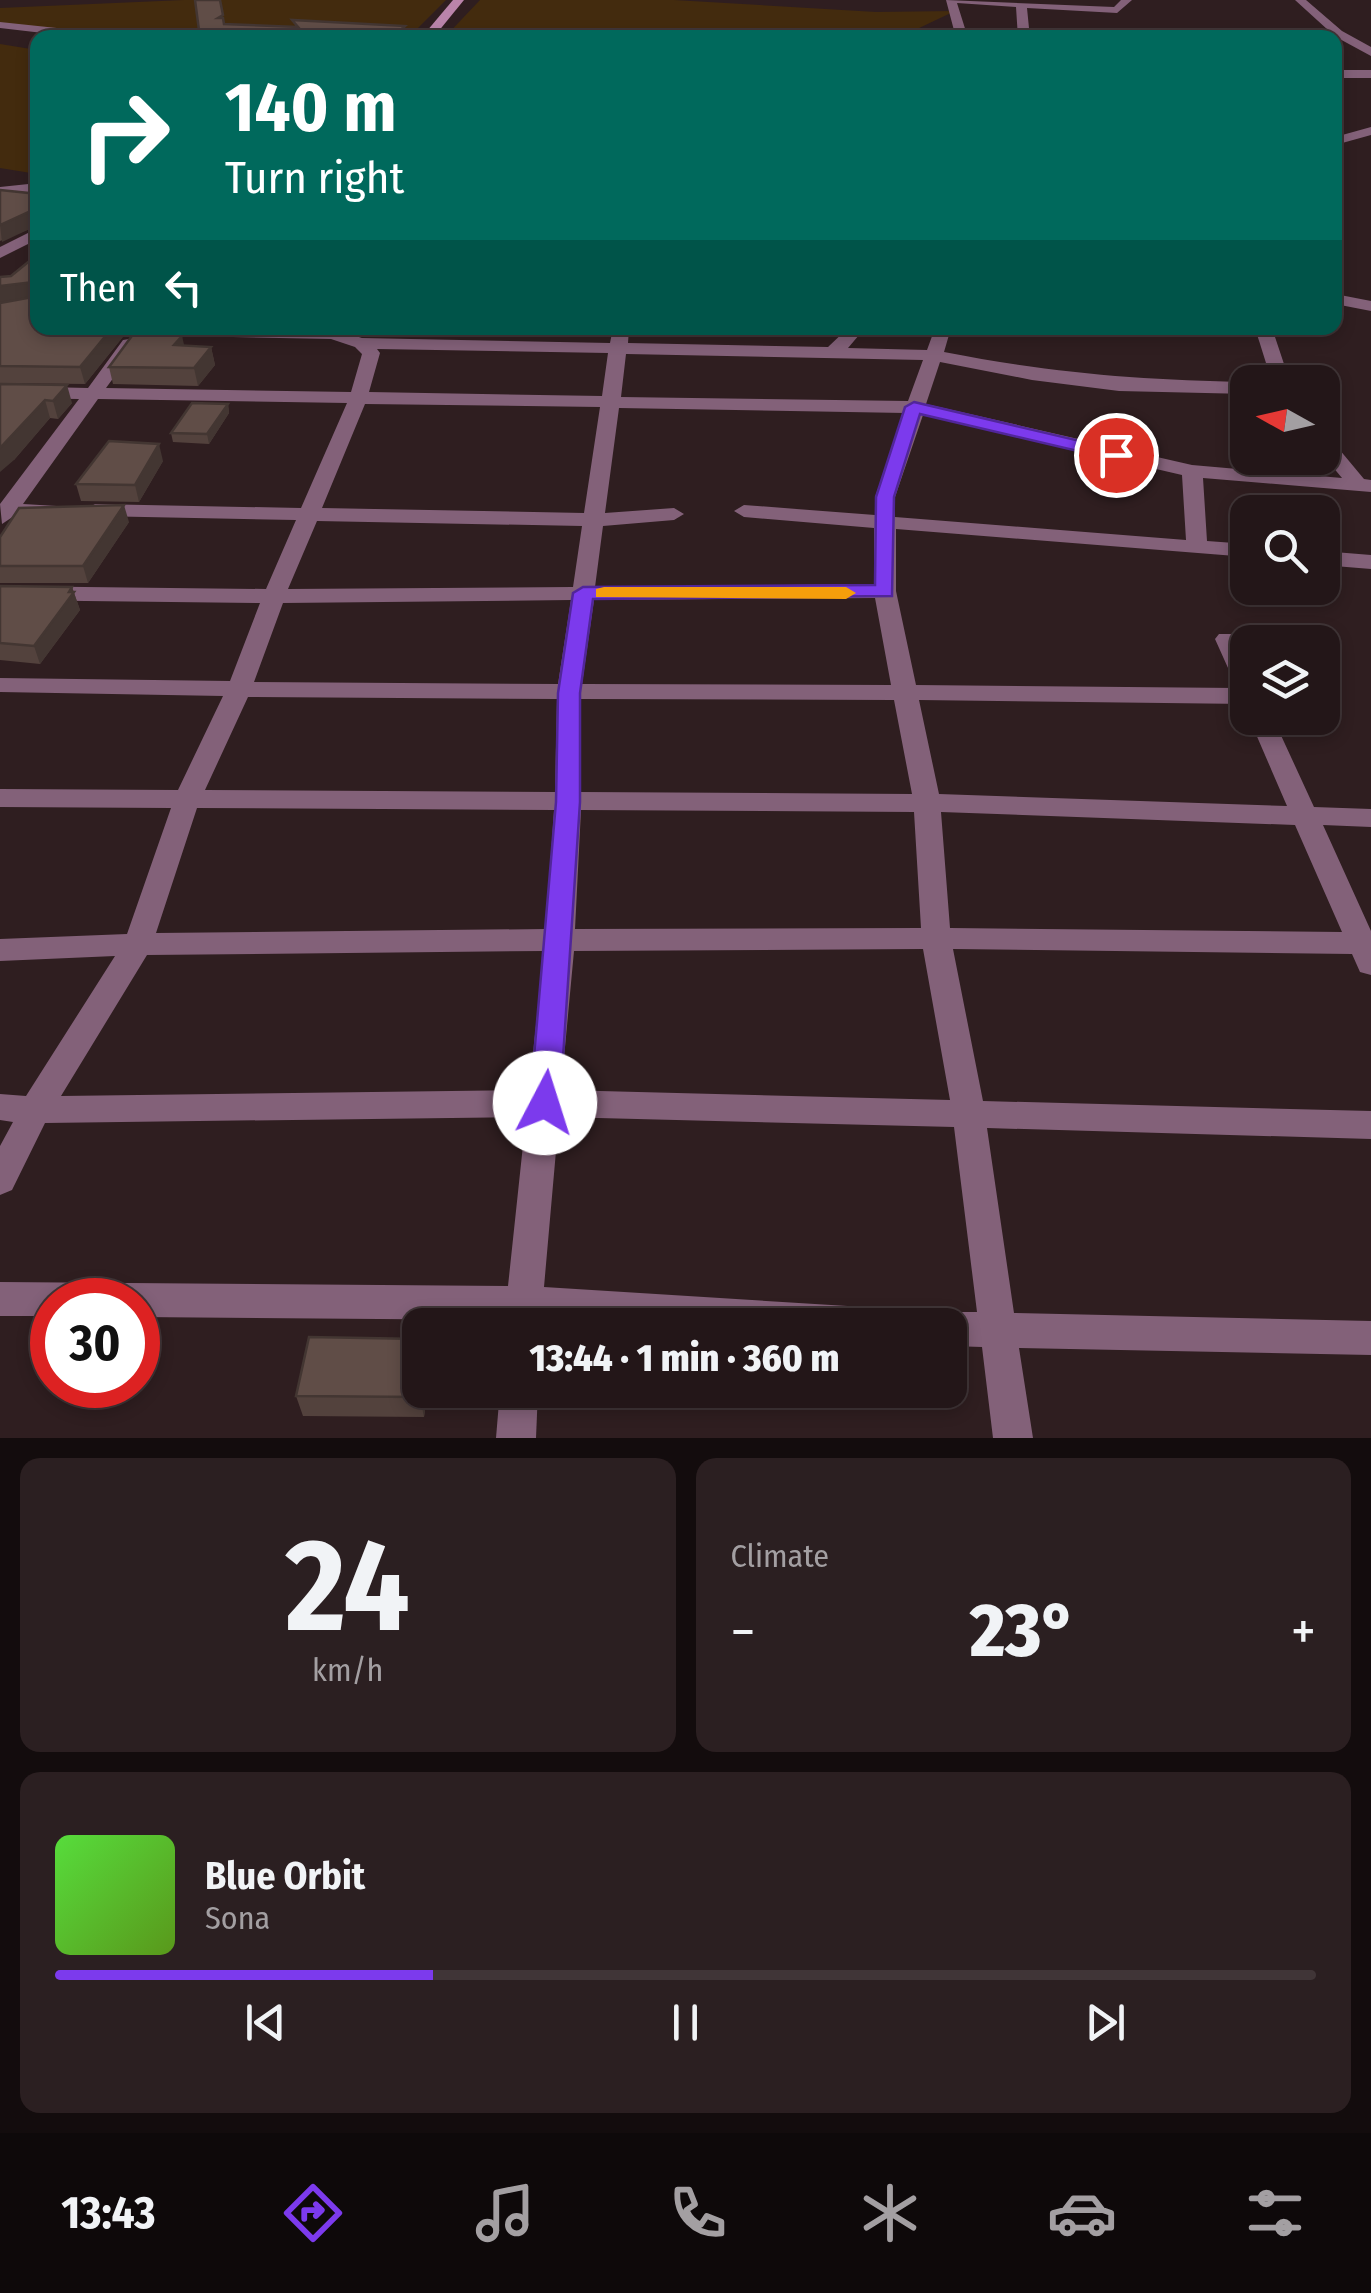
<!DOCTYPE html>
<meta charset="utf-8">
<style>
:root{--surface:#231618;--page:#2b1f21;--text:#f1f3f6;--muted:#a39fa2;--line:#403537;--accent:#7c3aed}
body{margin:0;font-family:"Fira Sans Condensed",sans-serif;background:var(--page);color:var(--text);height:100vh;display:flex;flex-direction:column;font-size:38px;white-space:nowrap}
*{box-sizing:border-box;margin:0}
p{font-size:32px;color:var(--muted)}
.icon{flex:none;width:55px;height:55px;fill:none;stroke:currentColor;stroke-width:2;stroke-linecap:round;stroke-linejoin:round}
.map{position:relative;height:1438px;overflow:hidden}
.sheet{display:flex;flex-direction:column;gap:20px;padding:20px;background:#130c0d;flex:1}
.sheet>*{flex:none}
.guide{position:absolute;left:30px;top:30px;width:1312px;height:305px;border-radius:20px;box-shadow:0 5px 15px #0003,0 0 0 2px var(--line);background:#00695c;color:#fff;overflow:hidden}
.needle{width:65px;rotate:278deg}
.controls{position:absolute;left:1230px;top:365px;display:grid;gap:20px}
.controls a{display:grid;place-items:center;width:110px;height:110px;border-radius:20px;background:var(--surface);box-shadow:0 5px 15px #0003,0 0 0 2px var(--line);font-size:50px}
.speed{position:absolute;left:30px;top:1278px;display:flex;gap:20px;font-size:50px;font-weight:700;text-align:center}
.speed>*{display:grid;place-content:center;width:130px;height:130px;border-radius:50%;background:var(--surface);box-shadow:0 5px 15px #0003,0 0 0 2px var(--line);line-height:1}
.speed .limit{border:15px solid #d22;background:#fff;color:#111}
.pin{position:absolute;display:grid;place-items:center;width:85px;height:85px;color:#fff;margin:-42px;border:5px solid #fff;border-radius:50%;box-shadow:0 2px 10px #0007}
.me{position:absolute;width:110px;margin:-55px;rotate:5deg;stroke-linejoin:round;filter:drop-shadow(0 0 8px #0008)}
.turn{display:flex;align-items:center;gap:35px;height:210px;padding:0 30px;font-size:45px}
.turn .icon{width:130px;height:130px;stroke-width:2.5}
.turn b{display:block;font-size:70px;line-height:85px}
.then{display:flex;align-items:center;height:95px;padding:0 30px;background:#0003;gap:20px;font-size:38px}
.big{font-size:75px;font-weight:800;line-height:1.1}
.sheet .widget{flex:1;display:flex;flex-direction:column;justify-content:center;gap:15px;min-width:0;padding:0 35px;border-radius:20px;background:var(--page)}
.sheet .dial{align-items:center;gap:0}
.dial b{font-size:130px;line-height:1}
.song{display:flex;align-items:center;gap:30px}
.cover{width:120px;height:120px;border-radius:15px;background:linear-gradient(135deg,hsl(110 70% 55%),hsl(90 70% 35%))}
.played{height:10px;border-radius:5px;background:linear-gradient(90deg,var(--accent) 30%,var(--line) 30%)}
.keys{display:flex;justify-content:space-around;direction:ltr}
.heat{display:flex;justify-content:space-between;align-items:center;font-size:55px;direction:ltr}
.sheet .tiles{flex:1;display:grid;gap:20px;grid-template-columns:1fr 1fr}
.widget:last-child{grid-column:span 2}
.trip{position:absolute;left:402px;top:1308px;width:565px;height:100px;border-radius:20px;background:var(--surface);box-shadow:0 5px 15px #0003,0 0 0 2px var(--line);font-weight:800;line-height:100px;text-align:center}
.dock{display:flex;height:160px;justify-content:space-around;align-items:center;background:#0e090a;color:var(--muted)}
.dock .icon{width:70px;height:70px}
.dock .selected{color:var(--accent)}
.dock b{font-size:45px;color:var(--text)}
.map>svg:first-child{display:block}
.green{fill:#432b0e}
.lines{fill:none;stroke-linecap:round;stroke-linejoin:round}
.street{fill:#836179;fill-rule:evenodd}
.secondary{fill:#ba84aa;fill-rule:evenodd}
.wall{fill:#53423d}
.shaded-wall{fill:#433632}
.building{fill:#604d47;stroke:#433632;stroke-width:2.5}
.route{fill:#7c3aed;stroke:#51269a;stroke-width:2.5}
.slow{fill:#f59e0b}
</style>
<div class="map">
<svg width="1371" height="1438" viewBox="0 0 1371 1438">
<rect width="100%" height="100%" fill="#2f1e20"/>
<g class="green">
<polygon points="184,0 446,0 408,38 126,37 0,25 0,8"/>
<polygon points="480,0 674,0 876,12 955,11 898,38 444,38"/>
<polygon points="0,44 37,50 37,174 0,168"/>
</g>
<g class="lines">
<g class="street">
<polygon points="946,0 1114,7 1121,0 1132,0 1117,13 1027,8 1030,38 1018,38 1016,7 957,3 968,38 956,38"/>
<polygon points="1295,0 1306,0 1342,31 1371,47 1371,56 1336,37 1239,38 1328,30"/>
<polygon points="0,22 123,35 128,38 86,38 0,28"/>
<rect x="1335" y="70" width="36" height="8"/>
<polygon points="1371,127 1371,135 1335,145 1335,137"/>
<polygon points="38,183 38,191 0,195 0,187"/>
<polygon points="38,228 38,239 0,258 0,247"/>
<polygon points="1335,294 1371,301 1371,311 1335,304"/>
<path d="M132,328L333,329L362,338L610,343L613,328H629L628,343L828,347L848,328H865L848,348L927,350L935,328H951L944,352C1051,373 1139,380 1248,382V394L1119,391L1032,380L940,362L926,404L1192,465L1342,478L1322,454V435L1329,437L1364,479L1371,480V492L1203,478L1207,541L1248,544V557L896,529V591L916,685L1237,688L1215,639L1219,634H1235L1248,658V704L919,700L939,794L1287,806L1249,718H1273L1314,807L1371,809V827L1323,825L1371,931V975L1360,972L1352,954L953,949L983,1101L1371,1111V1139L987,1128L1014,1313L1371,1321V1355L1019,1348L1033,1438H993L982,1347L950,1346V1325H933L937,1317L950,1312H977L954,1127L559,1117L544,1287L880,1308L893,1313L898,1325H606L541,1321L540,1325H504V1320L138,1317V1300H52V1316H0V1282L508,1286L526,1117L45,1123L12,1190L0,1195V1146L13,1122L0,1120V1094L26,1096L115,956L0,961V939L127,934L171,808L0,807V789L178,790L223,696L0,692V678L230,681L260,603L0,600V586L266,589L296,520L95,516L85,510L95,504L301,508L347,403L98,399L23,504L57,506L60,510L57,514L14,516L2,524L0,504L79,399L0,398V386L88,388L123,340L129,339L138,344L106,388L351,392L362,354L355,347L331,339L139,335L133,334ZM377,349L608,353L602,396L369,392L380,353ZM626,354L923,360L908,401L621,397ZM365,404L600,407L584,513L322,508ZM619,408L905,413L875,497V515L744,505L734,511L744,517L874,528V584L595,587L603,526L674,520L684,514L674,508L605,513ZM923,415L1182,475L1186,540L895,517V497ZM317,521L582,526L573,587L288,589ZM875,598L891,685L582,684L594,600ZM571,600L558,684L254,682L283,603ZM248,697L557,699L555,792L205,790ZM581,699L894,700L912,794L581,792ZM197,808L554,810L546,929L156,933ZM581,810L914,812L921,928L575,929ZM941,812L1295,825L1342,932L950,928ZM923,949L950,1100L561,1090L574,951ZM544,951L529,1090L61,1096L147,955Z"/>
<polygon points="1255,328 1272,328 1290,382 1272,382"/>
<polygon points="1322,551 1371,555 1371,569 1322,565"/>
<polygon points="500,1390 538,1390 536,1438 496,1438"/>
</g>
<polygon class="secondary" points="453,0 464,0 433,38 421,38"/>
</g>
<g class="wall">
<polygon points="0,190 38,194 38,245 34,245 30,229 32,228 0,241"/>
<polygon points="38,254 38,328 130,328 85,384 0,383 0,277 11,276"/>
<polygon points="184,346 211,347 215,365 198,386 113,384 109,367"/>
<polygon points="0,384 72,403 58,419 50,418 14,460"/>
<polygon points="228,404 229,413 209,444 173,442 171,433"/>
<polygon points="163,461 139,502 81,501 76,484"/>
<polygon points="129,522 88,583 0,583 0,537"/>
<polygon points="0,586 72,587 80,610 40,664 0,660"/>
<polygon points="428,1390 424,1417 303,1416 296,1396"/>
</g>
<g class="shaded-wall">
<polygon points="405,26 406,36 404,38 392,38"/>
<polygon points="300,30 301,38 289,38"/>
<polygon points="35,209 38,225 2,242 0,225"/>
<polygon points="33,282 38,298 0,303 0,286"/>
<polygon points="112,328 130,328 85,384 80,367"/>
<polygon points="182,336 186,353 174,345"/>
<polygon points="211,347 215,365 198,386 194,368"/>
<polygon points="67,385 72,403 58,419 53,401"/>
<polygon points="45,400 50,418 14,460 0,472 0,448"/>
<polygon points="228,404 229,413 209,444 207,434"/>
<polygon points="159,444 163,461 139,502 135,485"/>
<polygon points="124,505 129,522 88,583 83,566"/>
<polygon points="72,587 80,610 40,664 34,646"/>
<polygon points="421,1390 428,1390 424,1417 420,1397"/>
</g>
<g class="building">
<polygon points="195,0 220,0 223,15 218,18 223,18 224,24 298,27 292,20 405,26 392,38 307,38 300,30 289,38 200,38"/>
<polygon points="0,190 38,194 38,223 35,209 0,225"/>
<polygon points="38,254 38,290 33,282 0,286 0,277 11,276"/>
<polygon points="38,296 38,328 112,328 80,367 0,366 0,303"/>
<polygon points="134,333 182,336 174,345 211,347 194,368 109,367"/>
<polygon points="0,384 67,385 53,401 45,400 0,448"/>
<polygon points="192,403 228,404 207,434 171,433"/>
<polygon points="109,441 159,444 135,485 76,484"/>
<polygon points="124,505 83,566 0,566 0,537 19,508"/>
<polygon points="0,586 72,587 69,592 74,592 34,646 0,643"/>
<polygon points="309,1337 420,1339 420,1397 296,1396"/>
</g>
<polygon class="route" points="914,402 1123,451 1125,455 1116,460 920,414 894,497 892,596 593,599 580,693 580,802 560,1103 555,1111 545,1115 535,1111 530,1103 556,802 558,693 573,593 583,587 875,585 876,497 905,407"/>
<polygon class="slow" points="604,587 846,587 856,593 846,599 596,597 596,589"/>
</svg>
<div class="controls">
<a><svg class="needle" viewBox="-14 -14 28 28"><path d="M0-13l5 13h-10z" fill="#e53935"/><path d="M0 13l5-13h-10z" fill="#a39fa2"/></svg></a>
<a><svg class="icon" aria-label="search" viewBox="0 0 24 24"><circle cx="10" cy="10" r="6"/><path d="M15 15l6 6"/></svg></a>
<a><svg class="icon" aria-label="layers" viewBox="0 0 24 24"><path d="M12 4l9 5-9 5-9-5zM3 14l9 5 9-5"/></svg></a>
</div>
<div class="speed"><div class="limit">30</div></div>
<div class="pin" style="left:1116px;top:455px;background:#d93025"><svg class="icon" aria-label="arrive" viewBox="0 0 24 24"><path d="M6 21V4h12l-3 4 3 4H6"/></svg></div>
<svg class="me" style="left:545px;top:1103px" viewBox="-20 -20 40 40"><circle r="19" fill="#fff"/><path d="M0-13L10 11 0 6-10 11z" fill="#7c3aed"/></svg>
<div class="trip">13:44 · 1 min · 360 m</div>
<div class="guide">
<div class="turn"><svg class="icon" aria-label="right" viewBox="0 0 24 24"><path d="M7 20v-9h11M14 6l5 5-5 5"/></svg><div><b>140 m</b>Turn right</div></div>
<div class="then">Then<svg class="icon" aria-label="left" viewBox="0 0 24 24"><path d="M17 20v-9H6M10 6l-5 5 5 5"/></svg></div>
</div>
</div>
<section class="sheet">
<div class="tiles">
<div class="widget dial"><b>24</b><p>km/h</p></div>
<div class="widget"><p>Climate</p>
<div class="heat"><a>−</a><b class="big">23°</b><a>+</a></div>
</div>
<div class="widget">
<div class="song"><i class="cover"></i><div><b>Blue Orbit</b><p>Sona</p></div></div>
<div class="played"></div>
<div class="keys"><svg class="icon" aria-label="previous" viewBox="0 0 24 24"><path d="M18 5L8 12l10 7zM5 5v14"/></svg><svg class="icon" aria-label="pause" viewBox="0 0 24 24"><path d="M8 5v14M16 5v14"/></svg><svg class="icon" aria-label="next" viewBox="0 0 24 24"><path d="M6 5l10 7-10 7zM19 5v14"/></svg></div>
</div>
</div>
</section>
<nav class="dock">
<b>13:43</b>
<svg class="icon selected" aria-label="directions" viewBox="0 0 24 24"><path d="M12 3l9 9-9 9-9-9zM9 14v-3h6M13 9l2 2-2 2"/></svg>
<svg class="icon" aria-label="music" viewBox="0 0 24 24"><path d="M9 18V5l10-2v13"/><circle cx="6" cy="18" r="3"/><circle cx="16" cy="16" r="3"/></svg>
<svg class="icon" aria-label="phone" viewBox="0 0 24 24"><path d="M5 4h4l2 5-3 2q2 4 5 5l2-3 5 2v4C11 20 4 13 5 4z"/></svg>
<svg class="icon" aria-label="climate" viewBox="0 0 24 24"><path d="M12 3v18M4 7l16 10M4 17L20 7"/></svg>
<svg class="icon" aria-label="car" viewBox="0 0 24 24"><path d="M5 17H2v-5l4-1 3-4h7l3 4 3 1v5h-3M9 17h6M6 11h13"/><circle cx="7" cy="17" r="2"/><circle cx="17" cy="17" r="2"/></svg>
<svg class="icon" aria-label="filters" viewBox="0 0 24 24"><path d="M4 7h16M4 17h16"/><circle cx="9" cy="7" r="2"/><circle cx="15" cy="17" r="2"/></svg>
</nav>
